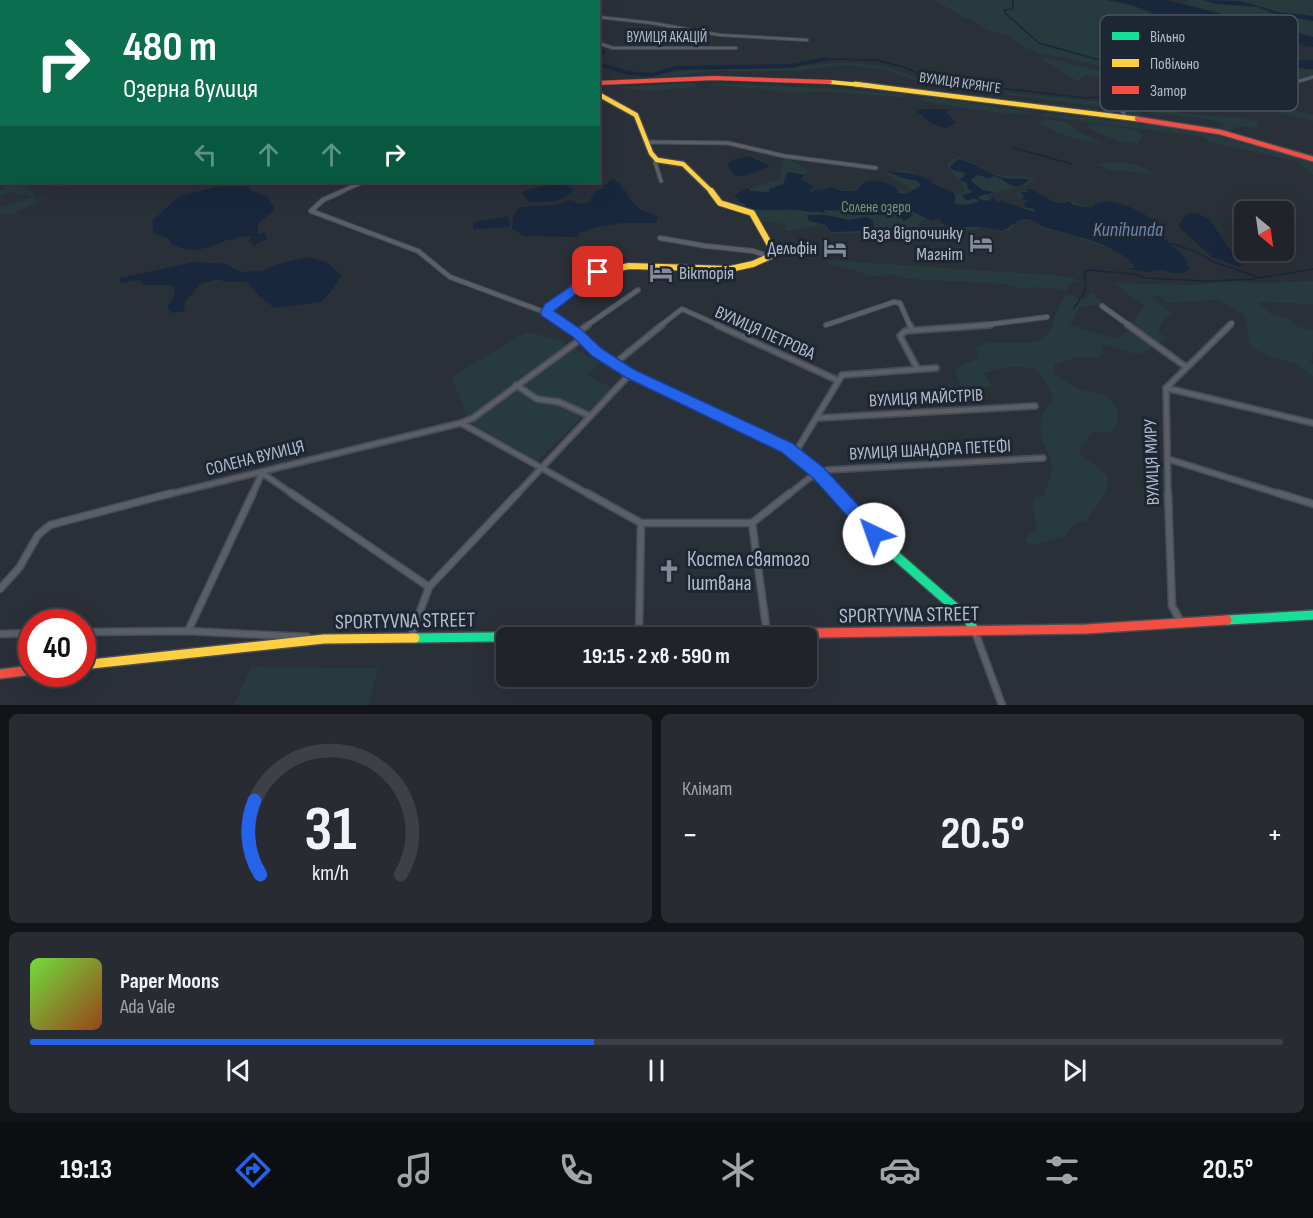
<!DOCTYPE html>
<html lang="uk">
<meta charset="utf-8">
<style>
:root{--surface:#20242a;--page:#282c32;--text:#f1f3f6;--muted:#a2a4a8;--line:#3d4147;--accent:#2563eb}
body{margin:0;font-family:"Sofia Sans Condensed",sans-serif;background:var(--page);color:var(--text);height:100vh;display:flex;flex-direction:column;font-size:22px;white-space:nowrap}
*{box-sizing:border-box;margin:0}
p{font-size:20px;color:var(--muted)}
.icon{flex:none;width:33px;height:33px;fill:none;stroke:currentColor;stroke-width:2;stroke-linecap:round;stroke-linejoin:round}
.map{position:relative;height:705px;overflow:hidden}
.drawer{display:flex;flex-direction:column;gap:9px;padding:9px;background:#121417;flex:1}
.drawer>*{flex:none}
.banner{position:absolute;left:0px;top:0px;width:600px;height:183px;box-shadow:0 6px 24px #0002,0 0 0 2px var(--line);background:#0b6e4f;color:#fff;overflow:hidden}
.needle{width:39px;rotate:151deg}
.tools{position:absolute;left:1234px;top:201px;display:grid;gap:12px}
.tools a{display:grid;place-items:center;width:60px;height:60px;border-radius:9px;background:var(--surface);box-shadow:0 6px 24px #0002,0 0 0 2px var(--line);font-size:30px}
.speed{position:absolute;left:18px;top:609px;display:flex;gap:12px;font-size:30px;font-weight:700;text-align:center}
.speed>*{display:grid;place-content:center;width:78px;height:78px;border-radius:50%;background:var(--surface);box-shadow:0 6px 24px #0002,0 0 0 2px var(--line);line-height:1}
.speed .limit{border:9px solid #d22;background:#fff;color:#111}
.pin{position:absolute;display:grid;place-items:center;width:51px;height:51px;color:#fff;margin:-26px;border-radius:12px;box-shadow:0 3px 9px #0006}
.me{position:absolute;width:66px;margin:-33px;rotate:318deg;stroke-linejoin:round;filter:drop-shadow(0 0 4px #0008)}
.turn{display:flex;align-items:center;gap:21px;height:126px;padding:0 24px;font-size:27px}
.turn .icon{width:78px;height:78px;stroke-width:2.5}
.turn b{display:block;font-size:42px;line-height:51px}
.lanes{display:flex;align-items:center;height:57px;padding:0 24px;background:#0003;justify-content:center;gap:30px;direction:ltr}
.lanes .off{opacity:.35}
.big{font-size:45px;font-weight:700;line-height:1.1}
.drawer .widget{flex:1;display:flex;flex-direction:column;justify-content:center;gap:9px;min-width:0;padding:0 21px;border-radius:9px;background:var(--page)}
.drawer .dial{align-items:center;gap:0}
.dial svg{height:156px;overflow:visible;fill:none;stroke:var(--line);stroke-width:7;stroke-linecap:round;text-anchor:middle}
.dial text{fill:var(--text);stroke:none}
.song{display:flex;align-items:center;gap:18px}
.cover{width:72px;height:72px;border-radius:9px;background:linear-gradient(135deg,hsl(100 70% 55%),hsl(20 70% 35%))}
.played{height:6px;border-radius:3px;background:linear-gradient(90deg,var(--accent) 45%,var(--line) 45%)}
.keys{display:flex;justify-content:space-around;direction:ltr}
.heat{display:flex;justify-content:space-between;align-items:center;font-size:33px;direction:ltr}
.drawer .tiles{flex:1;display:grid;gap:9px;grid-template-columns:1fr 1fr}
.widget:last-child{grid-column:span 2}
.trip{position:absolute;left:496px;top:627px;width:321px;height:60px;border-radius:9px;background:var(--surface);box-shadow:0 6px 24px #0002,0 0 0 2px var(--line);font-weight:700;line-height:60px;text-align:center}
.tabs{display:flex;height:96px;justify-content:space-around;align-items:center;background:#0d0e11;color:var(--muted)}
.tabs .icon{width:42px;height:42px}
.tabs .on{color:var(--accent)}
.tabs b{font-size:27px;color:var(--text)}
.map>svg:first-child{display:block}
.green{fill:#273a3e}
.water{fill:#19273c}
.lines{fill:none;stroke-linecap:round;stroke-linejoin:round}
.stream{stroke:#19273c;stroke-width:1.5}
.river{fill:#19273c;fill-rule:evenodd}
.street-far4-casing{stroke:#484c55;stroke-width:4}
.street-far3-casing{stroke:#484c55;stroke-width:5}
.street-far2-casing{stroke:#484c55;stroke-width:6}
.street-far1-casing{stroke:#484c55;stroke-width:8}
.street-casing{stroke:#484c55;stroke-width:9}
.fast-far1-casing{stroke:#484c55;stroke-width:10}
.fast-casing{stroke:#484c55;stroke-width:12}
.slow-far3-casing{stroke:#484c55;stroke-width:5}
.slow-far2-casing{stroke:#484c55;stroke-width:7}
.slow-far1-casing{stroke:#484c55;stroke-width:8}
.slow-casing{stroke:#484c55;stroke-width:12}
.jam-far4-casing{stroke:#484c55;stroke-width:5}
.jam-far3-casing{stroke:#484c55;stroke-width:7}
.jam-far2-casing{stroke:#484c55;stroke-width:8}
.jam-far1-casing{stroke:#484c55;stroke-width:10}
.jam-casing{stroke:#484c55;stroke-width:12}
.street-far4{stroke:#5a5e66;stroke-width:2}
.street-far3{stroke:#5a5e66;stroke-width:3}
.street-far2{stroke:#5a5e66;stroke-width:4}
.street-far1{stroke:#5a5e66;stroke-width:4.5}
.street{stroke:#5a5e66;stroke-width:6}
.fast-far1{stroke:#16e098;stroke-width:8}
.fast{stroke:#16e098;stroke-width:9}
.slow-far3{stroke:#ffcf43;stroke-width:4}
.slow-far2{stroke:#ffcf43;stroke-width:4.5}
.slow-far1{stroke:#ffcf43;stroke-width:6}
.slow{stroke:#ffcf43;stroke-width:9}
.jam-far4{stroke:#f24e42;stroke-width:4}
.jam-far3{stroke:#f24e42;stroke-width:4.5}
.jam-far2{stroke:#f24e42;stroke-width:6}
.jam-far1{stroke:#f24e42;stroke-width:8}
.jam{stroke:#f24e42;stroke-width:9}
.route{fill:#2563eb;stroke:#184099;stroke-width:1.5}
.labels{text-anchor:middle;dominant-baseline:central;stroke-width:6;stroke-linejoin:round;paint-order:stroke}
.far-street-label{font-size:15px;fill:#b4bcc9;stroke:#1d2633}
.far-park-label{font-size:15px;fill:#6b9a76;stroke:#1d2633}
.poi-label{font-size:18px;fill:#b4bcc9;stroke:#1d2633;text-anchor:end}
.street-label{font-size:18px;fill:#b4bcc9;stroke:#1d2633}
.water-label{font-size:20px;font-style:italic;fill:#6d86a8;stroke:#1d2633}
.near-poi-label{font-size:21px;fill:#b4bcc9;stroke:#1d2633;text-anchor:start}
.near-street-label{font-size:21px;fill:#b4bcc9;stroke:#1d2633}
.key{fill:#1d2633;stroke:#4a5360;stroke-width:1.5}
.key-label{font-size:16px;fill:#b4bcc9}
</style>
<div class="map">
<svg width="1313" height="705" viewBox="0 0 1313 705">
<rect width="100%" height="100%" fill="#2a3038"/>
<g class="green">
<polygon points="935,0 1121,0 1173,24 1169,26 1191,39 1189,40 1212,51 1257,64 1313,70 1313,76 1285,83 1231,85 1146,77 1142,74 1039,53 1026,48 1007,35 987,30 970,18 964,18"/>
<polygon points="1188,0 1313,0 1313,37 1184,4"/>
<polygon points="1047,58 1098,70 1108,76 1098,78 1085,75 1080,80 1076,80 1040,59"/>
<polygon points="850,62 888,67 927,82 996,91 929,85 878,68 844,65 797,71 709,71 653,79 643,77 692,69 775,68"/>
<polygon points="693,83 697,87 650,91 618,87"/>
<polygon points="712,83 843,89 900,94 911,98 828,92 788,93 764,89 714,86"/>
<polygon points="1004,92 1166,108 1183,114 1244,118 1259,122 1255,128 1240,126 1228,131 1216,129 1222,126 1221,123 1209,119 1138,111 1143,115 1132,115 1115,108 1008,95"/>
<path d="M916,98H936L1038,113C1023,118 931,105 916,98Z"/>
<polygon points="1227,99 1264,103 1313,115 1313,121"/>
<polygon points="1044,113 1179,128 1270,148 1313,160 1313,175 1296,161 1208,142 1207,139 1200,136 1039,116"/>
<path d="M1043,119L1067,122L1077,131L1102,143C1087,144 1051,132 1038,122Z"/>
<polygon points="1092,124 1133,129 1144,135 1137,144 1118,141 1085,127"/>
<path d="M959,157C973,161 981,169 993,173C1006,178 1022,174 1036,178L1028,185L986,196L997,203L1012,204L1034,213L1023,207L1027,202L1016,194V192L1030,189L1047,199L1064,202L1068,199L1095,211L1092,205L1115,206L1113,248C1094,246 1078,236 1060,232C1051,230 1044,231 1036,226L1035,218L1016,222L1011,230L1002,232L981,227L974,231L941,225L939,222L942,218L928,216L915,228L891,232L830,234L824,226L820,225L790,231L785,230L786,225C778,222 768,221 760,222C751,208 740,209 734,197L736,193L782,178V161L789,160L809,170L801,178L812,187L811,190L813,192L827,187L854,192L862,183L878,181L908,192L909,188L887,174C915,157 936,199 962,193L964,188L947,165L952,159Z"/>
<polygon points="1118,162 1138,165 1156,174 1109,170 1097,164"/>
<polygon points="9,182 78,182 81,183 51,188 50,183 29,184 24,187 33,192 34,199 45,198 13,214 0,215 0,207 31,197 31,195 15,195 16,191 0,196 0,191"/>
<polygon points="827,260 1052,275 1073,278 1084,283 1073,282 1069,284 1067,291 1040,287 1021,289 1005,284 909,279 892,275 868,277 860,272 830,264 826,262"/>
<path d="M1239,281L1258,283L1313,281V304L1258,302L1269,313L1291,320L1295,326L1313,330V351L1310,362L1313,364V377C1307,373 1300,366 1293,363C1282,360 1255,354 1250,343C1248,340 1247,323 1244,315L1219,300L1167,303L1159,295L1152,298L1172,313L1163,320L1158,332L1166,337L1157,345L1131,325L1144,305L1113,283L1189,285Z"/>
<path d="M1089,293H1093L1103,304L1079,307L1070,325L1116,339L1128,331L1153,348L1139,355L1105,345L1101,346L1103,353L1099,357H1075L1054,365L1055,375C1063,381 1070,385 1080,389C1087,392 1096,392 1103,395C1120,402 1122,421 1111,433L1094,431L1081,446L1080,454L1107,475C1111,495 1095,505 1087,521L1075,524L1065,536L1030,546L1024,539L1037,528L1032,503L1036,497L1044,496C1048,485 1054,471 1051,459C1049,453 1045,448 1043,442C1037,424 1042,412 1053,399C1050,391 1046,380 1040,373C1028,361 999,369 984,373L992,386L971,390C962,385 957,379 955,369L978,358L976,347C997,334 1032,354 1049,332C1053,328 1053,320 1055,315C1058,307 1063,301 1067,294L1085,300Z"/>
<polygon points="526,332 557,339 601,363 587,375 612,388 537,461 469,422 452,377"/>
<polygon points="251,667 378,668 368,705 234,705"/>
</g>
<g class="water">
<path d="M1105,0H1166L1313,37V47L1265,37L1261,38L1265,41L1243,38L1244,35L1227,31L1263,34L1228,24L1177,21V26C1221,59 1260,61 1313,60V69L1257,64L1212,51L1188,40L1189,39L1185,37L1184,34L1169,26L1172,23C1151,10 1129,3 1105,0Z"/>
<polygon points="1203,0 1240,1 1279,12 1313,16 1313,21 1275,14 1258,7 1217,4"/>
<polygon points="921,109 948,109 946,112 956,123 946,128 933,124 918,113 917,111"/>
<polygon points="749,156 770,166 744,176 734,175 727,164 732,160"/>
<path d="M959,159C976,163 988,175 1005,178C1012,180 1021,177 1029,180C1014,194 1009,181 995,176L989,178L977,175L971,180L972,182L983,190L996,192L979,196V199L988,201L994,197L996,202L1004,200L1003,203C1016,204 1022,209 1035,212L1034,209L1025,207L1023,204L1029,201L1022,199L1024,196L1020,192H1028L1027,189H1030C1043,194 1057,208 1069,201L1073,205L1091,208C1102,192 1142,210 1154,221H1150L1164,233V235L1160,236C1173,245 1189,258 1189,270L1180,274L1161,270L1145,272L1123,268H1136C1114,241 1075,237 1044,227C1037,225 1034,219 1027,219C1017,219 1011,227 1002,231C994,230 986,227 978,227C963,226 954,231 940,222V218L932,221L909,210V213L913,215L904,221L898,215H861L849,211L825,210L823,211L826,212L823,213C816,210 812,213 805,211C784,207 763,214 744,206L746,204L739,202L734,195L748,188L751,191L769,192V189L784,184V180L788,179L785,178L788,172L805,175L801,179L814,187L809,190L810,192L832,187L841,191H856C859,189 859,186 862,184C872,177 889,182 899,190L897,193L905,194L921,186L918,181L903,178L886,171C897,172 910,173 920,176C927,177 924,180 932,180L931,183L954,193L956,200L953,202C963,208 971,203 980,201L974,198L967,201L962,195L973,192L968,189L967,183L959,180L962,179L960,178H963L965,173L953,170L950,166Z"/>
<path d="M613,179C626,186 628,200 640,209C645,213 653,213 658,217L656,223H621L597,227L579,233V236L576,237L524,236L512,229L513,216L520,207L555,205L571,200L580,204L587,203L598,190L604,188L603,186Z"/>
<path d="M550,184H565L573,189C564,204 544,202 529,202L522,192Z"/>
<path d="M235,186L248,187L253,192L268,197L275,209L258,224V234L265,233L267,239L253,246L252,242H248L252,236C219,235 203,262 170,243L169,238L154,234L152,221L178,197L215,187Z"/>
<path d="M1197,213L1209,219L1241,265L1240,267L1212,257L1181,229L1179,224C1184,215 1187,213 1197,213Z"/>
<path d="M807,215H825L849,220L867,217L873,221L874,229C861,231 845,232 831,232L825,225L809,221Z"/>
<polygon points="508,216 510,227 473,229 473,222"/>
<polygon points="308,257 326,262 342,275 330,293 321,302 275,308 261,298 247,282 225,282 218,279 200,284 185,302 184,311 172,313 167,307 173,298 175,288 171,285 144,285 139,280 120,283 120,278 195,262 227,264 234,269 243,272 262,271 278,264"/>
</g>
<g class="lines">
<g class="stream">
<polyline points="1013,0 1013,9 1004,10 1005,13 1039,43 1096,59 1161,67 1253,62"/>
<polyline points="828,59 876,60 904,67 935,81 1086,98 1111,96 1131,79"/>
<polyline points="1133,77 1146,67"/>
<polyline points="1014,148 1072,164"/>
<polyline points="1171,243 1197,252 1214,262 1258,277"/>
<path d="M1074,308C1082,297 1089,287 1084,273L1089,270L1134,274L1145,278L1206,281L1253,279L1313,269"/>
</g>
<g class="river">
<polygon points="598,42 606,53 598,59 600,53"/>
<polygon points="828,57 831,59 830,60 790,68 675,70 652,77 628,75 598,66 598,62 628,71 652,73 675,66 790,64"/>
</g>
<g class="street-far4-casing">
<g id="street-far4">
<polyline points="207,0 209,2"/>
<polyline points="256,0 260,2"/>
<polyline points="349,0 353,2"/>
<polyline points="453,0 461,2"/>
<polyline points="533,0 536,2"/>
<polyline points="559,0 561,2"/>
<polyline points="68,2 75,0"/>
<polyline points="148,2 156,0"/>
<polyline points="234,2 240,0"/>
<polyline points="285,2 291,0"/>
<polyline points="598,17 652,23 720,35 807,40"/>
<polyline points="598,43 613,48 736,48"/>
<polyline points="1137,86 1138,79 1199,86"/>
<polyline points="1284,86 1313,77"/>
</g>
</g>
<g class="street-far3-casing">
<g id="street-far3">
<polyline points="1185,84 1228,89 1289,84"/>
<path d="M1126,118C1115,102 1132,97 1137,84"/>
<polyline points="647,142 728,143 784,156 876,168"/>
<polyline points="657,160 655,162 661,181"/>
<polyline points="340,192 363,182"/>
</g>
</g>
<g class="street-far2-casing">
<g id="street-far2">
<polyline points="343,191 323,200 311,211 418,251 450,277 547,313"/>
<polyline points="660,238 706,246 753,251 771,257"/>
<polyline points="1102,306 1130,326"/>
<polyline points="826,325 894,302 900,303 910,326"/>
<polyline points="586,326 638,290"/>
<polyline points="660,326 682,309 720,326"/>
<polyline points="976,326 1047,317"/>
<polyline points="1229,326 1232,323"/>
</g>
</g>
<g class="street-far1-casing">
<g id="street-far1">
<polyline points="717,325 837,380"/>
<polyline points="910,325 912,330"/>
<polyline points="1128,325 1186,367"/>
<polyline points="577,333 588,325"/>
<polyline points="614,364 662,325"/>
<polyline points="917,368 900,336 905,331 990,325"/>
<polyline points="516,385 537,399 559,402 590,416"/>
<polyline points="1166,388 1313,423"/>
<polyline points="818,418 1035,406"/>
<polyline points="461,423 473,418 581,339"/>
<polyline points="795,453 842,375 936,368"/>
<polyline points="1168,459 1283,495"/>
<polyline points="166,495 461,423 590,495"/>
<polyline points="252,495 262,473 294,495"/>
<polyline points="516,495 630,374"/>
<polyline points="788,495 808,479 827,470 1043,458"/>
<polyline points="1168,495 1166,388 1230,325"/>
</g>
</g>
<g class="street-casing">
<g id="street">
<polyline points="291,493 429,587"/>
<polyline points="587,493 641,523 752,523 790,493"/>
<polyline points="1168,493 1172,606 1181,622"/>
<polyline points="1278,493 1313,504"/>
<polyline points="752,523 767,633"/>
<polyline points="0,589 19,568 38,535 50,525 172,493"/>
<polyline points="188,631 253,493"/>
<polyline points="82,632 188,631 308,637"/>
<polyline points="975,632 1002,705"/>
<polyline points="0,634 32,633"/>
<polyline points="639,634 641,523"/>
<polyline points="411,636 429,587 518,493"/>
</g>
</g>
<g class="fast-far1-casing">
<polyline id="fast-far1" points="821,476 838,495"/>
</g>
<g class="fast-casing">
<g id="fast">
<polyline points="837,493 888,549 967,618 975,631"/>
<polyline points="1227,620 1313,615"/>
<polyline points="415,638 815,633"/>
</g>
</g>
<g class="slow-far3-casing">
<polyline id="slow-far3" points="830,82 872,86"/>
</g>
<g class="slow-far2-casing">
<g id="slow-far2">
<polyline points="855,84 1137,119"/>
<polyline points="598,94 636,115 651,153 657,160 683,164 712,192"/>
</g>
</g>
<g class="slow-far1-casing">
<polyline id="slow-far1" points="580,283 604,271 629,266 730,269 753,264 775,254 752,213 720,203 711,191"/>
</g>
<g class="slow-casing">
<polyline id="slow" points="82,665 324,639 415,638"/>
</g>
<g class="jam-far4-casing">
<polyline id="jam-far4" points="598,83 714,78 830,82"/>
</g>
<g class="jam-far3-casing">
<polyline id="jam-far3" points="1137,119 1220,132 1313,159"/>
</g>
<g class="jam-far2-casing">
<polyline id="jam-far2" points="568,326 547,313 549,307 580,283"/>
</g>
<g class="jam-far1-casing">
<path id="jam-far1" d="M565,325C588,340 607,362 631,375C696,409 765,426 821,476"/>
</g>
<g class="jam-casing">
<g id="jam">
<polyline points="815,633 1086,629 1227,620"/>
<polyline points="0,674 32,670"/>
</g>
</g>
<use href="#street-far4" class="street-far4"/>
<use href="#street-far3" class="street-far3"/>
<use href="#street-far2" class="street-far2"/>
<use href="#street-far1" class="street-far1"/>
<use href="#street" class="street"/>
<use href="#fast-far1" class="fast-far1"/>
<use href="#fast" class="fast"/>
<use href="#slow-far3" class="slow-far3"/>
<use href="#slow-far2" class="slow-far2"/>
<use href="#slow-far1" class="slow-far1"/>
<use href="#slow" class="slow"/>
<use href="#jam-far4" class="jam-far4"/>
<use href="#jam-far3" class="jam-far3"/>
<use href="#jam-far2" class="jam-far2"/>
<use href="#jam-far1" class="jam-far1"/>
<use href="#jam" class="jam"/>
</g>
<polygon class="route" points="598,268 602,269 602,274 554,311 582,330 602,349 635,370 792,443 824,468 880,529 883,534 880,539 874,541 868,539 813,478 781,452 625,377 592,356 573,337 542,316 540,313 545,304"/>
<defs>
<g id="hotel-bare" transform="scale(1.8)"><path d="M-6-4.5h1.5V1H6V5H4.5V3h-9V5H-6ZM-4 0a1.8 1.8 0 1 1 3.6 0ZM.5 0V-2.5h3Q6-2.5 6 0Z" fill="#848b96" stroke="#1d2633" stroke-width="2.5" paint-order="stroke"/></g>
<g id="church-bare" transform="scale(1.8)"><path d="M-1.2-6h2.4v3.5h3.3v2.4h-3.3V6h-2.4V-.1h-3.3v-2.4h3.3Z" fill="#848b96" stroke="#1d2633" stroke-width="2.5" paint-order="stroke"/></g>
</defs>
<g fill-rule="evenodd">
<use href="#hotel-bare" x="981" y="243"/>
<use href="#hotel-bare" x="835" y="248"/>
<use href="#hotel-bare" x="661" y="273"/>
<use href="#church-bare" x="669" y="571"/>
</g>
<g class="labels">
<g class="far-street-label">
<text x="667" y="37">ВУЛИЦЯ АКАЦІЙ</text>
<text transform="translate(960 83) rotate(8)">ВУЛИЦЯ КРЯНГЕ</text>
</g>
<g class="far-park-label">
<text x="876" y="207">Солене озеро</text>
</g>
<g class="poi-label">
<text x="963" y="233">База відпочинку<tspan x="963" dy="21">Магніт</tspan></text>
<text x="817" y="248">Дельфін</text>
<text x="679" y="273" text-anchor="start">Вікторія</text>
</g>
<g class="street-label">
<text transform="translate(765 333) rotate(24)">ВУЛИЦЯ ПЕТРОВА</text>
<text transform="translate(926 398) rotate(-3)">ВУЛИЦЯ МАЙСТРІВ</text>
<text transform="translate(930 450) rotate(-3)">ВУЛИЦЯ ШАНДОРА ПЕТЕФІ</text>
<text transform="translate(255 458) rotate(-14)">СОЛЕНА ВУЛИЦЯ</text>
<text transform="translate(1152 462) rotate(-92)">ВУЛИЦЯ МИРУ</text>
</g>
<g class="water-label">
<text x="1128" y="230">Kunihunda</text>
</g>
<g class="near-poi-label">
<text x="687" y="559">Костел святого<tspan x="687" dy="24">Іштвана</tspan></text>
</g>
<g class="near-street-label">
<text transform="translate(909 615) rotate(-1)">SPORTYVNA STREET</text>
<text transform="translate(405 621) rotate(-1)">SPORTYVNA STREET</text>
</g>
</g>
<rect x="1100" y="15" width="198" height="96" rx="9" class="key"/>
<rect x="1112" y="32" width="27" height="8" fill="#16e098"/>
<rect x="1112" y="59" width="27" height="8" fill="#ffcf43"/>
<rect x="1112" y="86" width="27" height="8" fill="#f24e42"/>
<g class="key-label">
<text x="1150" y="42">Вільно</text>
<text x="1150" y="69">Повільно</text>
<text x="1150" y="96">Затор</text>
</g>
</svg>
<div class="tools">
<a><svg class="needle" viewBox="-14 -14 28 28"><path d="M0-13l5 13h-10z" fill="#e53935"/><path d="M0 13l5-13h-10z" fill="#a2a4a8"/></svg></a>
</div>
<div class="speed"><div class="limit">40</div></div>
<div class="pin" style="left:598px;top:272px;background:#d93025"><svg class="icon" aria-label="arrive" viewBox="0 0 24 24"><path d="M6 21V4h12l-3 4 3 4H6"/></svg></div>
<svg class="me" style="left:874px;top:534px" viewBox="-20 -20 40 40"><circle r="19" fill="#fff"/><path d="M0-13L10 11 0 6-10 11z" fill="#2563eb"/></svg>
<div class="trip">19:15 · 2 хв · 590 m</div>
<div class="banner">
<div class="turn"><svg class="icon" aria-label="right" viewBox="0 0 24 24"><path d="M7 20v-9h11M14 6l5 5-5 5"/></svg><div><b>480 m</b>Озерна вулиця</div></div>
<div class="lanes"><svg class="icon off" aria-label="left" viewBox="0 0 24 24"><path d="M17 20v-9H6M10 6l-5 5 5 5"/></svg><svg class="icon off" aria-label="ahead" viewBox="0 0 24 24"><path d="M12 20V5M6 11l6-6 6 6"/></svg><svg class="icon off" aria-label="ahead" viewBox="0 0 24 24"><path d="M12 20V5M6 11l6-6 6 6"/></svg><svg class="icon" aria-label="right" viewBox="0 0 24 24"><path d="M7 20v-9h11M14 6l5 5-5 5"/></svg></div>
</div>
</div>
<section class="drawer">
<div class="tiles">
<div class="widget dial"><svg viewBox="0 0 100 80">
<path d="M14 69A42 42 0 1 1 86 69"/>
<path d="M14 69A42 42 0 0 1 11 31" stroke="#2563eb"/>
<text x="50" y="56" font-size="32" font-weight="700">31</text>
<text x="50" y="72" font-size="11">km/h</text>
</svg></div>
<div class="widget"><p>Клімат</p>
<div class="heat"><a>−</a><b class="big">20.5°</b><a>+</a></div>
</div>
<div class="widget">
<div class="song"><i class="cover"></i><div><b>Paper Moons</b><p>Ada Vale</p></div></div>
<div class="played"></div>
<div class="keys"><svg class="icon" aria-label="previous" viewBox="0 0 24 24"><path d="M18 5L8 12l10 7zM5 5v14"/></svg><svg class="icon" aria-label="pause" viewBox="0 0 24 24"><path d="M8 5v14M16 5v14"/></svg><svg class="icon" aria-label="next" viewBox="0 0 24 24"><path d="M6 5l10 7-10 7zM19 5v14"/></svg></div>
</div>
</div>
</section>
<nav class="tabs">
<b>19:13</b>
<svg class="icon on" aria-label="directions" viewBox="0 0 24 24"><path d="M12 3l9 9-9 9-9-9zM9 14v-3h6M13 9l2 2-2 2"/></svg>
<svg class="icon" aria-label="music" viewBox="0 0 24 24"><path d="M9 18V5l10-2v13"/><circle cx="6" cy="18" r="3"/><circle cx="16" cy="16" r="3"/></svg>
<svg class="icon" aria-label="phone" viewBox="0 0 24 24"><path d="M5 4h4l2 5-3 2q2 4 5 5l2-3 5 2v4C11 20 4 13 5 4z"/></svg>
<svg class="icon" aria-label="climate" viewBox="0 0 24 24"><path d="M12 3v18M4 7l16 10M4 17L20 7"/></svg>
<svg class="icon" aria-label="car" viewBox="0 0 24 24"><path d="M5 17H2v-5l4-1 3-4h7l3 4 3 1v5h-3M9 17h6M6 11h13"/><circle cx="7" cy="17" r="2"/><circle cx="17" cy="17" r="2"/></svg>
<svg class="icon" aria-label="filters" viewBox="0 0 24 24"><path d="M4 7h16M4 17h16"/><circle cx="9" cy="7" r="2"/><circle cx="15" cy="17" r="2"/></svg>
<b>20.5°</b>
</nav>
